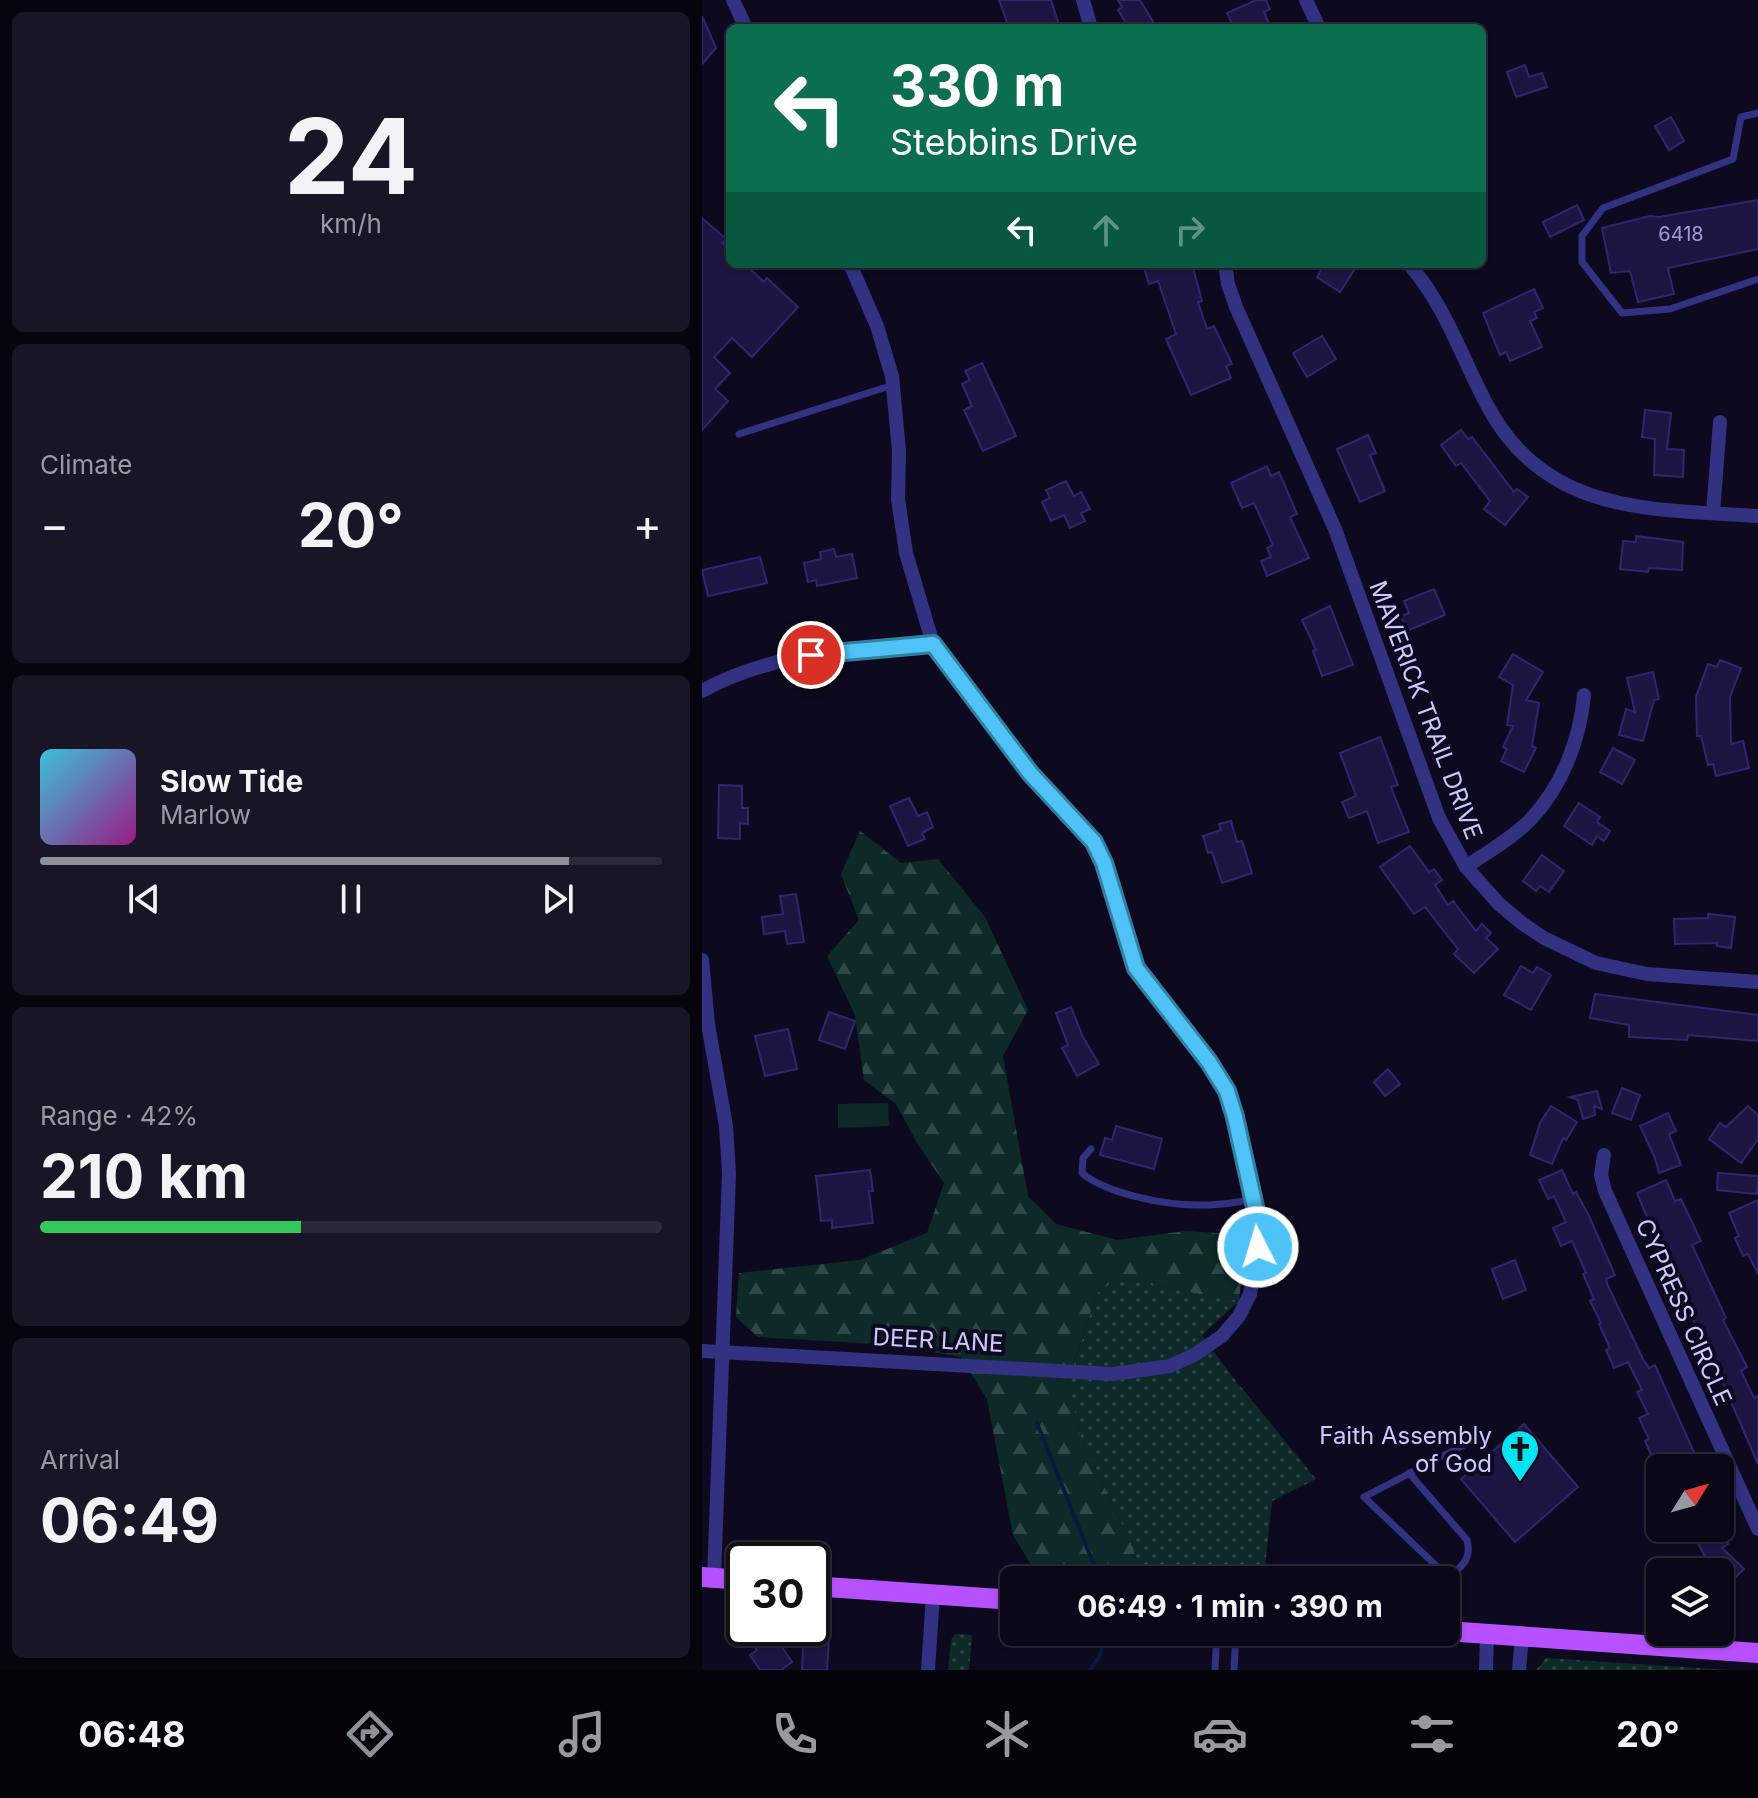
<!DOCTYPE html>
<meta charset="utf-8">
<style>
:root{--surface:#0a0817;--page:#181624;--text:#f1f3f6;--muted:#999aa1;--line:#2a2936;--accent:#8c9099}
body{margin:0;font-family:Inter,sans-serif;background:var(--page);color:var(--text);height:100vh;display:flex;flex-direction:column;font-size:30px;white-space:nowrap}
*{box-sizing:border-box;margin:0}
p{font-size:26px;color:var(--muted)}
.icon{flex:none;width:44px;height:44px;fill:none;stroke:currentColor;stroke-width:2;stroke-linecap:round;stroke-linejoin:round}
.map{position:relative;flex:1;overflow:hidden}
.panel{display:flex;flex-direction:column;gap:12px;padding:12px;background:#06040d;width:702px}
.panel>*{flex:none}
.top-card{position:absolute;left:24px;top:24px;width:760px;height:244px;border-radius:12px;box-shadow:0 2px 6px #0004,0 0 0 2px var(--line);background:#0b6e4f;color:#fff;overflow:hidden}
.needle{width:52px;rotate:53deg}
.fabs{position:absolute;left:944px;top:1454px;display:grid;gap:16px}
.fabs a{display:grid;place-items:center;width:88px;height:88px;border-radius:12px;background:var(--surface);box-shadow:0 2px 6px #0004,0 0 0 2px var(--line);font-size:40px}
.speed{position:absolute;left:24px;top:1542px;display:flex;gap:16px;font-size:40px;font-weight:700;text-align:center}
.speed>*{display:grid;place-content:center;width:104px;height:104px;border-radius:50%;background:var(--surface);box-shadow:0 2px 6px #0004,0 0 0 2px var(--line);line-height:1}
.speed .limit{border:4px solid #111;border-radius:12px;background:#fff;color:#111}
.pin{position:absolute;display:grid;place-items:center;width:68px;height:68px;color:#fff;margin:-34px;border:4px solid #fff;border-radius:50%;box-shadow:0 2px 8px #0007}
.me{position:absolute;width:88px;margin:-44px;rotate:355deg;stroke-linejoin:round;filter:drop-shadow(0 0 6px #0008)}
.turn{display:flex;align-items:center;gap:28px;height:168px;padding:0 32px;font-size:36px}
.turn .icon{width:104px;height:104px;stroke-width:2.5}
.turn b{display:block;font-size:56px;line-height:68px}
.lanes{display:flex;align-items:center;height:76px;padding:0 32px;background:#0003;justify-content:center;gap:40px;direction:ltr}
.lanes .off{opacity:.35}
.big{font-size:60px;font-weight:700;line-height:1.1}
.panel .card{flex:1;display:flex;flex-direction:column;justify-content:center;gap:12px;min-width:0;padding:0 28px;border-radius:12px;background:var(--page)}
.panel .dial{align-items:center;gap:0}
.dial b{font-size:104px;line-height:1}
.song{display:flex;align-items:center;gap:24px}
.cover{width:96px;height:96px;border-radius:12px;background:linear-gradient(135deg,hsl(190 70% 55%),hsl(310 70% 35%))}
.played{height:8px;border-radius:4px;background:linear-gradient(90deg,var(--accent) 85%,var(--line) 85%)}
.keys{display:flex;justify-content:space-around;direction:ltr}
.heat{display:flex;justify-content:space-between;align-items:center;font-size:44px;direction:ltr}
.charge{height:12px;border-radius:6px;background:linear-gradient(90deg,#34c759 42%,var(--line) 0)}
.trip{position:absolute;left:298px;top:1566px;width:460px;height:80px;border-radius:12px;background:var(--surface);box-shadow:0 2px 6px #0004,0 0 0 2px var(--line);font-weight:700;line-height:80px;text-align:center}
.dock{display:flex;height:128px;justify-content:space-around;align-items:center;background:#040309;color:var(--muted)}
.dock .icon{width:56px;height:56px}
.dock .on{color:var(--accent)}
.dock b{font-size:36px;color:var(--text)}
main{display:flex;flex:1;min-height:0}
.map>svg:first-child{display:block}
.grass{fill:url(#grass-dots)}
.forest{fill:url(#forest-firs)}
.pitch{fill:#0d2a28}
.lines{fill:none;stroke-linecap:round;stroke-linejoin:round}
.stream{stroke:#051c3e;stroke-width:4}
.building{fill:#1c1542;stroke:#312570;stroke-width:2}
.lane{stroke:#323182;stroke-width:7}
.street{stroke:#323182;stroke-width:14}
.primary{stroke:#b750ff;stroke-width:20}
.route-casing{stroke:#337fa1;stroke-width:20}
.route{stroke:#4fc3f7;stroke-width:14}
.labels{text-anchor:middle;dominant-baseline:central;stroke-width:8;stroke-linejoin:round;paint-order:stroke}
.number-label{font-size:20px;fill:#a19cd0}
.street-label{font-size:24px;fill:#cdc9ff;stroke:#0d0a1f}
.poi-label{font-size:24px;fill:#cdc9ff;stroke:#0d0a1f;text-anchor:end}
</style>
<main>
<section class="panel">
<div class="card dial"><b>24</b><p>km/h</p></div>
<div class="card"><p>Climate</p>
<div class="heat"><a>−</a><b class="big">20°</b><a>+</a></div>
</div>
<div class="card">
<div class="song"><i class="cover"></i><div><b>Slow Tide</b><p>Marlow</p></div></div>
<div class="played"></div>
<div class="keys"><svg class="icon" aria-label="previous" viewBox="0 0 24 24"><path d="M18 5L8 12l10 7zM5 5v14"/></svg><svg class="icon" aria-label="pause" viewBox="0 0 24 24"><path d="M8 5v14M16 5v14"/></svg><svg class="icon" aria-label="next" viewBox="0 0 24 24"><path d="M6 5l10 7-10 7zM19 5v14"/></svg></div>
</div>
<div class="card"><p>Range · 42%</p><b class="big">210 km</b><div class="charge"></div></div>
<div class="card"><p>Arrival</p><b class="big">06:49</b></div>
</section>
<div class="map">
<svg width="1056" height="1670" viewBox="0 0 1056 1670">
<defs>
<pattern id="grass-dots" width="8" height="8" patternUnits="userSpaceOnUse" patternTransform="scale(2)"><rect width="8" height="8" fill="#0d2a28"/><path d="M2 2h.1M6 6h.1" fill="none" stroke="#2f4848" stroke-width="1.8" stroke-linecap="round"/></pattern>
<pattern id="forest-firs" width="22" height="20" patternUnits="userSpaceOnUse" patternTransform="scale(2)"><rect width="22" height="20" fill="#0d2a28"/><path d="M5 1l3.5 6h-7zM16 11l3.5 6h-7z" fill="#2f4848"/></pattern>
</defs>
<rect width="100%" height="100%" fill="#0d0a1f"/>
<g class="grass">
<polygon points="415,1279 537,1301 500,1335 525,1370 614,1479 570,1501 563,1568 559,1580 433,1570 432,1550 379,1438 366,1382 395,1293"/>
<polygon points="253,1634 270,1635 267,1670 246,1670 249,1640"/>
<polygon points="844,1658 1027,1670 834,1670"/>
</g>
<polygon class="forest" points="158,831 199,863 236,859 283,917 326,1010 301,1056 326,1196 354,1224 415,1240 484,1231 544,1235 537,1301 415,1279 395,1293 366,1381 379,1438 432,1550 434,1580 367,1580 336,1576 311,1535 285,1399 259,1357 190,1345 56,1337 34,1317 37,1273 158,1260 225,1233 242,1183 214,1141 194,1104 162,1080 153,1015 125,956 157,920 139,874"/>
<polygon class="pitch" points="186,1103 187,1126 136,1128 136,1104"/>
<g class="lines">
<g class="stream">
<polyline points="335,1423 398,1580"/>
<polyline points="388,1670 398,1656 402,1632"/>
</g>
</g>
<g class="building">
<polygon points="297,0 349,0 358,28 307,28"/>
<polygon points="416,0 438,0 455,28 427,28 416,10 420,7"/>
<polygon points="554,0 564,0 568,9 562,12 567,24 559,28 532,28 525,13"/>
<polygon points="0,16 14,48 0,64"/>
<polygon points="823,65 827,77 840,73 845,87 814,97 805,72"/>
<polygon points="969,117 982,141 967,150 953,126"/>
<polygon points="1056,200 1056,249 966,268 972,294 936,302 928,271 909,273 900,228 948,216 957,217"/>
<polygon points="875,205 882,220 848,237 841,222"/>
<polygon points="0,218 24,239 20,243 28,250 28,264 43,264 62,282 65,278 96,307 50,357 30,338 12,357 28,373 13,389 26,401 0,430"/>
<polygon points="441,264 490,264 500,301 496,302 505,329 512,326 530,364 524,366 529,378 489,395 464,339 474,334 456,281 447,284"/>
<polygon points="623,264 656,264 638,292 615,277"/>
<polygon points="832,289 841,308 832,312 835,318 828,321 840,347 808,361 804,352 798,355 781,313"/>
<polygon points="620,336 634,359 605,377 591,353"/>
<polygon points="280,363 314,436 281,451 262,410 270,406 260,384 268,380 263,371"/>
<polygon points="943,410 969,413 965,449 982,450 981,477 952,475 953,439 940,437"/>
<polygon points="759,430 766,439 770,437 812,492 815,489 826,497 803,525 782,509 788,501 759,463 754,466 739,445"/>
<polygon points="666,435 674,453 668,455 683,491 658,502 635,449"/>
<polygon points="565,466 569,476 577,472 584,488 595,514 588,517 607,558 565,576 559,561 569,557 565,548 571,545 552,503 540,508 529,483"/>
<polygon points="364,481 372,496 379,492 388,509 379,513 383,521 368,528 362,515 349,521 340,502 348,498 344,490"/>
<polygon points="934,536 981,542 980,570 947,568 946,572 918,569 921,541 934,542"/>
<polygon points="132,549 134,557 150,554 155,578 115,586 114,580 106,582 102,563 119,559 118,552"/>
<polygon points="58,557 65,583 6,596 0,570"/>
<polygon points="732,589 743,615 705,631 699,616 707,613 702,601"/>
<polygon points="628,606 651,665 620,676 611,651 614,650 600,620"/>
<polygon points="811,654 841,672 824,700 837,703 830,746 834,748 822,772 799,761 805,749 801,747 811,726 805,725 811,685 797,677"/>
<polygon points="1018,660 1039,668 1028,697 1029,744 1041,741 1047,768 1014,776 1011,764 1006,765 999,736 995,736 994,697 1006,664 1015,667"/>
<polygon points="951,672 957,699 952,700 941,741 917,735 924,709 933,712 925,678"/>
<polygon points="678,737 696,785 689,787 707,832 676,843 665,811 647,818 640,802 654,796 638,753"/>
<polygon points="911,748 933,760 920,784 898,772"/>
<polygon points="17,785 40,786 40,808 46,808 46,824 38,823 38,839 16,838"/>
<polygon points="207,798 216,816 225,812 231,827 220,833 223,839 206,846 188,806"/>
<polygon points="877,803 898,817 895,822 908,831 902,841 895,836 890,845 862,826"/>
<polygon points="529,821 535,842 540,841 550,873 520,883 510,852 506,853 501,836 519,830 517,824"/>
<polygon points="708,846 727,872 732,869 740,880 733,885 746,905 751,901 774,931 780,924 789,933 784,938 796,949 772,973 752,954 756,949 723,907 712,914 678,867"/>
<polygon points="840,855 862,871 847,892 838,886 834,891 821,881"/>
<polygon points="94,894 102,942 85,944 83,931 62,934 60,917 81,914 78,896"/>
<polygon points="1006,914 1033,917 1029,948 1015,946 1015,943 973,944 972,919 1006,918"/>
<polygon points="819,966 831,973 835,967 849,975 829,1010 802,995"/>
<polygon points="893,994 1056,1015 1056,1041 986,1035 985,1040 927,1037 927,1025 888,1018"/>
<polygon points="369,1007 381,1037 397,1064 375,1076 360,1048 366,1045 354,1013"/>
<polygon points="127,1012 153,1021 143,1049 117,1040"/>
<polygon points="86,1029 95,1069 63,1076 53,1036"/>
<polygon points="686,1069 698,1084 683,1096 672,1082"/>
<polygon points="920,1088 938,1095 929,1120 910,1113"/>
<polygon points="895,1091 900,1109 892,1106 893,1115 881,1119 876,1100 868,1097"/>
<polygon points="849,1106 875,1122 864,1140 861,1138 850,1164 828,1155 838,1123"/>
<polygon points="1046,1106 1056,1115 1056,1139 1039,1163 1007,1139 1018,1123 1024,1127"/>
<polygon points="966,1113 974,1131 967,1134 979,1165 957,1173 953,1158 938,1126"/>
<polygon points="414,1126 460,1139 452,1169 398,1155 403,1138 410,1140"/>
<polygon points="168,1170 171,1191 167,1191 171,1223 130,1228 130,1220 119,1221 114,1176"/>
<polygon points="860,1170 871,1194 874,1192 887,1216 913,1275 904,1279 906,1286 941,1359 947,1368 953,1365 999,1468 966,1468 960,1455 951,1459 943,1441 947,1439 937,1418 946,1414 935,1392 940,1390 926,1362 912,1368 904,1350 908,1348 897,1324 899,1323 888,1301 892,1299 881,1274 884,1273 870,1241 859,1246 851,1228 864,1222 852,1196 846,1199 837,1180"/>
<polygon points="1016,1173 1056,1176 1055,1194 1015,1190"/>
<polygon points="964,1180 973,1201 979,1199 999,1241 990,1245 1024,1318 1021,1320 1045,1367 1039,1371 1052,1398 1056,1396 1056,1464 1013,1365 989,1316 992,1315 977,1281 972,1283 935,1193"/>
<polygon points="1056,1200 1056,1274 1046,1254 1041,1256 1033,1238 1037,1236 1027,1213"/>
<polygon points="813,1260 824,1290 801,1299 790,1269"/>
<polygon points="822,1424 876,1487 813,1542 759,1479"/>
<polygon points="988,1528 1018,1528 1026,1544 1020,1548 1042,1569 1024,1587 1018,1581 1018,1572 1011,1572"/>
<polygon points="67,1628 90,1662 79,1670 58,1670 48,1655 55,1650 49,1641"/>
<polygon points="112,1639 127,1639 125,1670 100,1670 101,1646 112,1646"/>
</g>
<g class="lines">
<g class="lane">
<polyline points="1056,113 1039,117 1031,159 901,208 880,236 880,262 920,313 968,309 1056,279"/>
<polyline points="37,434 191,385"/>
<path d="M389,1149L381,1158L380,1173C405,1194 463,1205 495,1205C514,1206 533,1202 551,1200"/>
<path d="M707,1473L765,1540C770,1559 760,1566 747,1578"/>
<polyline points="744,1594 747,1578 662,1497 789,1431"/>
<polyline points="513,1670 515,1632"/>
<polyline points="532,1670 534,1632"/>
</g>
<g class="street">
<polyline points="31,0 44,28"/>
<polyline points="381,0 389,28"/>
<polyline points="604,0 617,28"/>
<polyline points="523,264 526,284 534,307 633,529 737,818 764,867 797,904 821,924 842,938 894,963 945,974 1056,982"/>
<path d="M707,264C744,307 758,354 784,403C842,515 948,509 1056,516"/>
<polyline points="1011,513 1018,422"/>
<path d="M0,691C71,651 151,651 231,644"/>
<path d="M764,867C785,852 811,838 829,819C860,786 878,740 882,695"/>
<polyline points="0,960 6,1024 24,1126 27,1173 12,1578"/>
<polyline points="902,1155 899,1175 903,1191 1056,1529"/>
<polyline points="0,1351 411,1374 468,1366 492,1355 520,1336 537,1316 548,1294 556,1247 555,1216 533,1117 525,1091 507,1062 434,968 402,863 392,842 328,773 231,644 204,553 196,499 197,451 190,376 175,326 148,264"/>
<polyline points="226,1670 231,1594"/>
<polyline points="784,1670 785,1634"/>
<polyline points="817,1670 820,1637"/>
</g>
<g class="primary">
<polyline points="0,1577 42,1580"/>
<polyline points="110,1586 312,1600"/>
<polyline points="744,1631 1056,1653"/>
</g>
</g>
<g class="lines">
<g class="route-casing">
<polyline id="route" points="109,655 231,644 328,773 392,842 402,863 434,968 507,1062 525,1091 533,1117 555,1216 556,1247"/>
</g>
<use href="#route" class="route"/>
</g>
<defs>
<g id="church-pin" transform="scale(2)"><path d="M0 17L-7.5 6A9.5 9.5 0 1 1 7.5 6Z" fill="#00e4f4" stroke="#0d0a1f"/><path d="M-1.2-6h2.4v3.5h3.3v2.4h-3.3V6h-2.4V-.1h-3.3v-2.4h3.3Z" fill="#111"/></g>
</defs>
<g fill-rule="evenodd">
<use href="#church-pin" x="818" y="1449"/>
</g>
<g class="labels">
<g class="number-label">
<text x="979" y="234">6418</text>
</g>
<g class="street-label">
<text transform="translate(724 710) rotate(69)">MAVERICK TRAIL DRIVE</text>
<text transform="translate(982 1312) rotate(66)">CYPRESS CIRCLE</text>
<text transform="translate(236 1340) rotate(3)">DEER LANE</text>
</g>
<g class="poi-label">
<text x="790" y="1435">Faith Assembly<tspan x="790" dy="28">of God</tspan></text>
</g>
</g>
</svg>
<div class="fabs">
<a><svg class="needle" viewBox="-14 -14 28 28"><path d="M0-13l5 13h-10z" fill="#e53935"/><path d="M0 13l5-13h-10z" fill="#999aa1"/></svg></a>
<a><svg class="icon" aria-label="layers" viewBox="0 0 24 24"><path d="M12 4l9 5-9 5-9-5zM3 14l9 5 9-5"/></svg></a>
</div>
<div class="speed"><div class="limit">30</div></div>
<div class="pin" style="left:109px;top:655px;background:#d93025"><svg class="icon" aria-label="arrive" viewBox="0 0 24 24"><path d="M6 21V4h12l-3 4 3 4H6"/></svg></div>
<svg class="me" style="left:556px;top:1247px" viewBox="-20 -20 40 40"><circle r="17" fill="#4fc3f7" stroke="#fff" stroke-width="3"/><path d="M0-11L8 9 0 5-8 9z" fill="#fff"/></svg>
<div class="trip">06:49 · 1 min · 390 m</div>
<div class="top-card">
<div class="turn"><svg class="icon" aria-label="left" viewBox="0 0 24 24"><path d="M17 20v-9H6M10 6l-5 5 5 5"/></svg><div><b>330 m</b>Stebbins Drive</div></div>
<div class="lanes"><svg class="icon" aria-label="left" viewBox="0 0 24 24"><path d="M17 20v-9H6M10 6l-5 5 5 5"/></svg><svg class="icon off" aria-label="ahead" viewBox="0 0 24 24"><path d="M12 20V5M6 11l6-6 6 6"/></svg><svg class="icon off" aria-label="right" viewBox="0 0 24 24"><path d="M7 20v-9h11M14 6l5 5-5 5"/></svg></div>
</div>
</div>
</main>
<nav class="dock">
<b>06:48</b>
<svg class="icon on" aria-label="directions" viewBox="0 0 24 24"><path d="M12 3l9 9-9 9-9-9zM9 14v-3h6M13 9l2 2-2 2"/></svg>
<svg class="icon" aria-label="music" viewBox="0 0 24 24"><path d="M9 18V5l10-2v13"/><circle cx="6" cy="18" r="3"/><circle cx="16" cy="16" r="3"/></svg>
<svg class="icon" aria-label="phone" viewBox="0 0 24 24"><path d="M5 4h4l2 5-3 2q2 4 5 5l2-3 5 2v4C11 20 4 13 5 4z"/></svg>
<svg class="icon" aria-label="climate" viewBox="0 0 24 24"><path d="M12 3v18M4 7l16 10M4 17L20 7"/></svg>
<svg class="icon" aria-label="car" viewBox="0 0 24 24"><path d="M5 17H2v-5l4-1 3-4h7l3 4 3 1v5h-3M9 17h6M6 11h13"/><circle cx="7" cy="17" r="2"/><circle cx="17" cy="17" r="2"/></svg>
<svg class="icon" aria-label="filters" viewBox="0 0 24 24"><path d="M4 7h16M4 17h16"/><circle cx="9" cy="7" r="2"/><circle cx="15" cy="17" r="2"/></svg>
<b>20°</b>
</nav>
